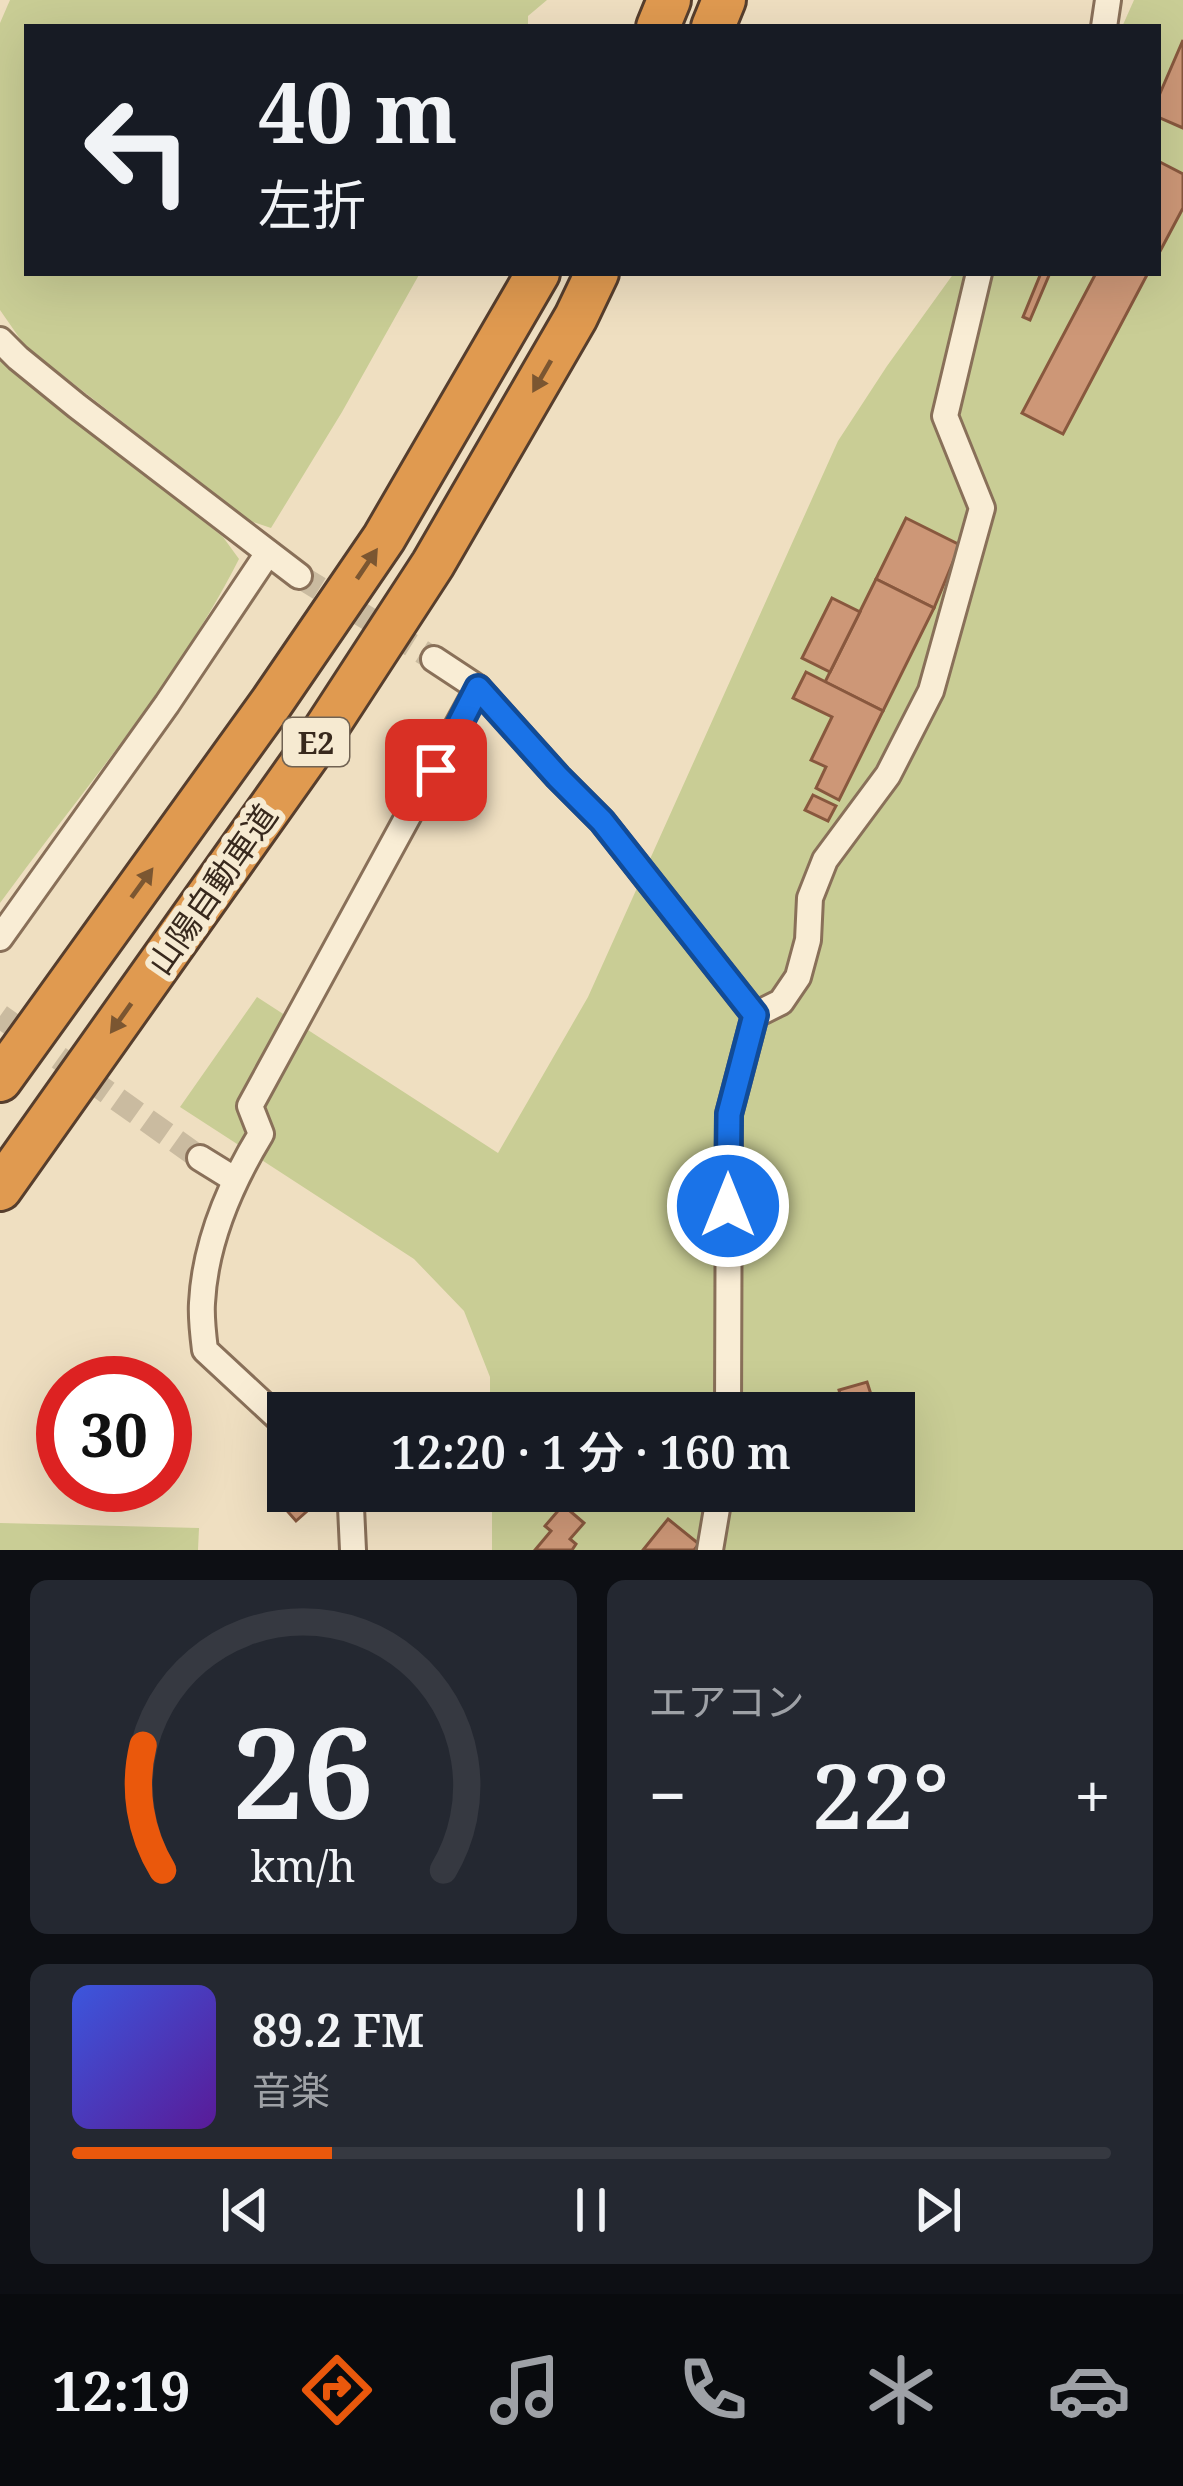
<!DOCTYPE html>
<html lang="ja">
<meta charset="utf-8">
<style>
:root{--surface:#171b24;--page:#242831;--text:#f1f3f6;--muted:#9ea1a6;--line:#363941;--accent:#ea580c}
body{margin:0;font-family:"Noto Serif","Noto Sans JP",serif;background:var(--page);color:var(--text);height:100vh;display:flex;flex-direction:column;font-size:45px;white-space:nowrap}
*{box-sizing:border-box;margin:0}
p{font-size:39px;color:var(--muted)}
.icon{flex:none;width:66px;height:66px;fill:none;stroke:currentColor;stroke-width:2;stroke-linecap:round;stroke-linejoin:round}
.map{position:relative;height:1550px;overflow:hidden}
.drawer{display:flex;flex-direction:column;gap:30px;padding:30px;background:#0d0f14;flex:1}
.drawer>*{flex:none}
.top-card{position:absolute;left:24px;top:24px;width:1137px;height:252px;border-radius:0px;box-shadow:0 12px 48px #0002;background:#171b24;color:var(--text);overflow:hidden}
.speed{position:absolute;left:36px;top:1356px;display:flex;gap:24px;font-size:60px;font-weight:700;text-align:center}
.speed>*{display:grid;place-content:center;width:156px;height:156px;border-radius:50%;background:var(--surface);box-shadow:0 12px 48px #0002;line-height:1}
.speed .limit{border:18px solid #d22;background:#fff;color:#111}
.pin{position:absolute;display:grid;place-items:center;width:102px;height:102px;color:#fff;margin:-51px;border-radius:24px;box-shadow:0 6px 18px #0006}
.me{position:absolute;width:132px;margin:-66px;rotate:0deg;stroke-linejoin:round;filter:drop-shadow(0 0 9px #0008)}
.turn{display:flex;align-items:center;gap:42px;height:252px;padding:0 36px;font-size:54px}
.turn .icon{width:156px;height:156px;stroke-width:2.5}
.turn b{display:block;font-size:84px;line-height:102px}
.big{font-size:90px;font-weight:600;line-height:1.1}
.drawer .card{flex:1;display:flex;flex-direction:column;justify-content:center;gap:18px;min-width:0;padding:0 42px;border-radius:18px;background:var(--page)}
.drawer .dial{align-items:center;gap:0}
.dial svg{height:312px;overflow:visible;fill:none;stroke:var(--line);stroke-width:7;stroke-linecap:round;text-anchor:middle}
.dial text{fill:var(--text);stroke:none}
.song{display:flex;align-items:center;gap:36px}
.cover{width:144px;height:144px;border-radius:18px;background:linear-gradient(135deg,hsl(230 70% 55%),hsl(270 70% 35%))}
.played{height:12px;border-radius:6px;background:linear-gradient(90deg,var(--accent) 25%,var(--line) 25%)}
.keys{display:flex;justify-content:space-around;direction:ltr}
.heat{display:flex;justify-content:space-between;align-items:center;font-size:66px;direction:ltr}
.drawer .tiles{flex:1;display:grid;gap:30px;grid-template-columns:1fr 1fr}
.card:last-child{grid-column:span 2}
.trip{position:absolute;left:267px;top:1392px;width:648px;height:120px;border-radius:0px;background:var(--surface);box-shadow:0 12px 48px #0002;font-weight:600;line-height:120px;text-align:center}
.tabs{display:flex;height:192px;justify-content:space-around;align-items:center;background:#090b0e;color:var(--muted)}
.tabs .icon{width:84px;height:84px}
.tabs .active{color:var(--accent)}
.tabs b{font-size:54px;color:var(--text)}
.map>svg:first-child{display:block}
.green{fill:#c9cd95}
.building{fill:#cd9777;stroke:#88583e;stroke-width:3}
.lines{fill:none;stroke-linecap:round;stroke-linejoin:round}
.minor-tunnel{stroke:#cabba0;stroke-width:24;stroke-dasharray:24 12;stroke-linecap:butt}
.minor-casing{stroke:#897059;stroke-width:30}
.motorway-casing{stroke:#563e2d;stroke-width:48}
.minor{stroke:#f9edd5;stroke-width:24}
.motorway{stroke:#e09a50;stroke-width:42}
.oneway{fill:#7b5631}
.route-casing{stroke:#114b97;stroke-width:30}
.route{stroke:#1a73e8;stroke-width:21}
.labels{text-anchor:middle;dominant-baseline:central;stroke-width:12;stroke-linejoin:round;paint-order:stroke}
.shield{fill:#f6ead1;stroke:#716353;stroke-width:3}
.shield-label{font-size:30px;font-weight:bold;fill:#38291d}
.street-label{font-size:33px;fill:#38291d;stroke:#f6ead1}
</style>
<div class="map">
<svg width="1183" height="1550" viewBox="0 0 1183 1550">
<rect width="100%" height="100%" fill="#efdfc1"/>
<g class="green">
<polygon points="10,0 547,0 528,16 528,27 27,27 27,273 420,273 342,412 271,528 250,521 25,346 0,310 0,23"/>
<polygon points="1134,0 1183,0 1183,1550 492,1550 492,1491 894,1491 894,1413 490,1413 490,1377 464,1311 414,1259 180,1107 257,997 498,1153 588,997 838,441 887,366 954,273 1158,273 1158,27 1122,27"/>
<path d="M0,358L223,537L239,559C175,685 82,790 0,903Z"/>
<polygon points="0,1523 199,1528 198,1550 0,1550"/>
</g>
<g class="building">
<polygon points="1183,40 1183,128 1158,117 1158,98"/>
<polygon points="1158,161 1183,174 1183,208 1158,255"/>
<polygon points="1041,273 1050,273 1030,320 1023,317"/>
<polygon points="1096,273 1148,273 1063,434 1022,413"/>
<polygon points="906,518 960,545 934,608 876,579"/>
<polygon points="876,579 934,608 883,711 825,682"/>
<polygon points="832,598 860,612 830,672 802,658"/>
<polygon points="806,672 883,711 839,800 816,788 826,767 811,760 832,717 793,698"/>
<polygon points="813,795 836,806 828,821 805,810"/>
<polygon points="867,1382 877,1413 845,1413 839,1390"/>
<polygon points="288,1484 288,1491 317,1491 323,1497 296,1521 274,1496"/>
<polygon points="563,1505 584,1523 570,1539 576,1544 572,1550 535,1550 551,1531 545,1526"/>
<polygon points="668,1519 699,1544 694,1550 643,1550"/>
</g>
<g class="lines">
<g class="minor-tunnel">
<polyline points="299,576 434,659"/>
<polyline points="0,1016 200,1158"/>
</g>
<g class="minor-casing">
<g id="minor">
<polyline points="1104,27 1108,0"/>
<polyline points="0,340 18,358 77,406 299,576"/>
<polyline points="434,659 478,688 558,777 602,821 755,1015"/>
<polyline points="0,938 167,704 268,553"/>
<polyline points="200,1158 234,1179"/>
<polyline points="728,1413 729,1114 755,1015 781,1002 798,977 808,940 810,898 825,860 888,775 931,691 982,508 945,416 979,273"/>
<path d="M288,1427L205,1350C203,1334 201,1318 202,1303C205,1242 230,1185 261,1134L250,1106L478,688"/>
<polyline points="344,1491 351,1507 353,1550"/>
<polyline points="710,1550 720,1491"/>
</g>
</g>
<g class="motorway-casing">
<g id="motorway">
<polyline points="658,27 669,0"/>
<polyline points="713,27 724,0"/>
<polyline points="0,1080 272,702 384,538 538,273"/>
<polyline points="0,1189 321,736 433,564 576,317 597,273"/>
</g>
</g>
<use href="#minor" class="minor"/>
<use href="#motorway" class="motorway"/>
</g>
<defs><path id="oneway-solid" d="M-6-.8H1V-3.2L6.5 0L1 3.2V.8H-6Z" transform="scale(3)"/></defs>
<g class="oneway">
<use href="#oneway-solid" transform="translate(542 376) rotate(120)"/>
<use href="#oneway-solid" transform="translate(367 564) rotate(-56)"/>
<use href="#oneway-solid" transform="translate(142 883) rotate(-54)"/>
<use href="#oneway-solid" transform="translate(121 1018) rotate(125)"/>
</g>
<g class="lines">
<g class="route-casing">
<polyline id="route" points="436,770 478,688 558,777 602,821 755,1015 729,1114 728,1206"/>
</g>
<use href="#route" class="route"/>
</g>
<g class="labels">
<rect class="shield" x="283" y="718" width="66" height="48" rx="9"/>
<g class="shield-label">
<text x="316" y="742">E2</text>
</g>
<g class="street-label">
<text transform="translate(212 889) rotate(-55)">山陽自動車道</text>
</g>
</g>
</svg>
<div class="speed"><div class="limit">30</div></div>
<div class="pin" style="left:436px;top:770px;background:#d93025"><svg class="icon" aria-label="arrive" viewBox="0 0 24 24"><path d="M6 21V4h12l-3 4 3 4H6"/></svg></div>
<svg class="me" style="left:728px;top:1206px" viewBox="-20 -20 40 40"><circle r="17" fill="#1a73e8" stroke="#fff" stroke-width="3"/><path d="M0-11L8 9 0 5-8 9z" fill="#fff"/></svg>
<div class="trip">12:20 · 1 分 · 160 m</div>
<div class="top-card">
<div class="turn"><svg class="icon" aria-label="left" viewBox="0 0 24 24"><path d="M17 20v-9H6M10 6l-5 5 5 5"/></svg><div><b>40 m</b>左折</div></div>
</div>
</div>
<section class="drawer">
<div class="tiles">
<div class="card dial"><svg viewBox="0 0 100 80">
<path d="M14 69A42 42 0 1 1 86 69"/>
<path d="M14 69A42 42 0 0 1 9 37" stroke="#ea580c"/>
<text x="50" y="56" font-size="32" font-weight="700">26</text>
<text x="50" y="72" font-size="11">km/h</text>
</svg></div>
<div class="card"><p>エアコン</p>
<div class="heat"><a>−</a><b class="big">22°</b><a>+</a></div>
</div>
<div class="card">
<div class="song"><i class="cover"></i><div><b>89.2 FM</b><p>音楽</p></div></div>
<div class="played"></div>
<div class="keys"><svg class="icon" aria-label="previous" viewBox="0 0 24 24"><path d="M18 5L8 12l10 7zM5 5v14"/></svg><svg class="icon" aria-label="pause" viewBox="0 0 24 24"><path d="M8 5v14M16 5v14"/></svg><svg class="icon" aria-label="next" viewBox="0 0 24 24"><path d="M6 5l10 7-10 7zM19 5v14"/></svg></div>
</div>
</div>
</section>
<nav class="tabs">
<b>12:19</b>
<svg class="icon active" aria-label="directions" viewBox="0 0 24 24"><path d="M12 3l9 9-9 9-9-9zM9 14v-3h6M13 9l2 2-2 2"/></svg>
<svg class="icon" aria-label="music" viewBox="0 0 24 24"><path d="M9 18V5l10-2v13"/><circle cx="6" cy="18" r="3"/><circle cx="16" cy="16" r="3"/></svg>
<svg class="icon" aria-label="phone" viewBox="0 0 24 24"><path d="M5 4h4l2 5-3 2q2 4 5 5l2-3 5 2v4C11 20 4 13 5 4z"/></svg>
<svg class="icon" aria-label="climate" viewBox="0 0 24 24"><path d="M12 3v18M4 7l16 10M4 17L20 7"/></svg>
<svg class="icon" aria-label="car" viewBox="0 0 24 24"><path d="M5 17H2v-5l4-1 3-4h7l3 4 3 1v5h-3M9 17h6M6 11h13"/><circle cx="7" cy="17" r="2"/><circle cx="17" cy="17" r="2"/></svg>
</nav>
